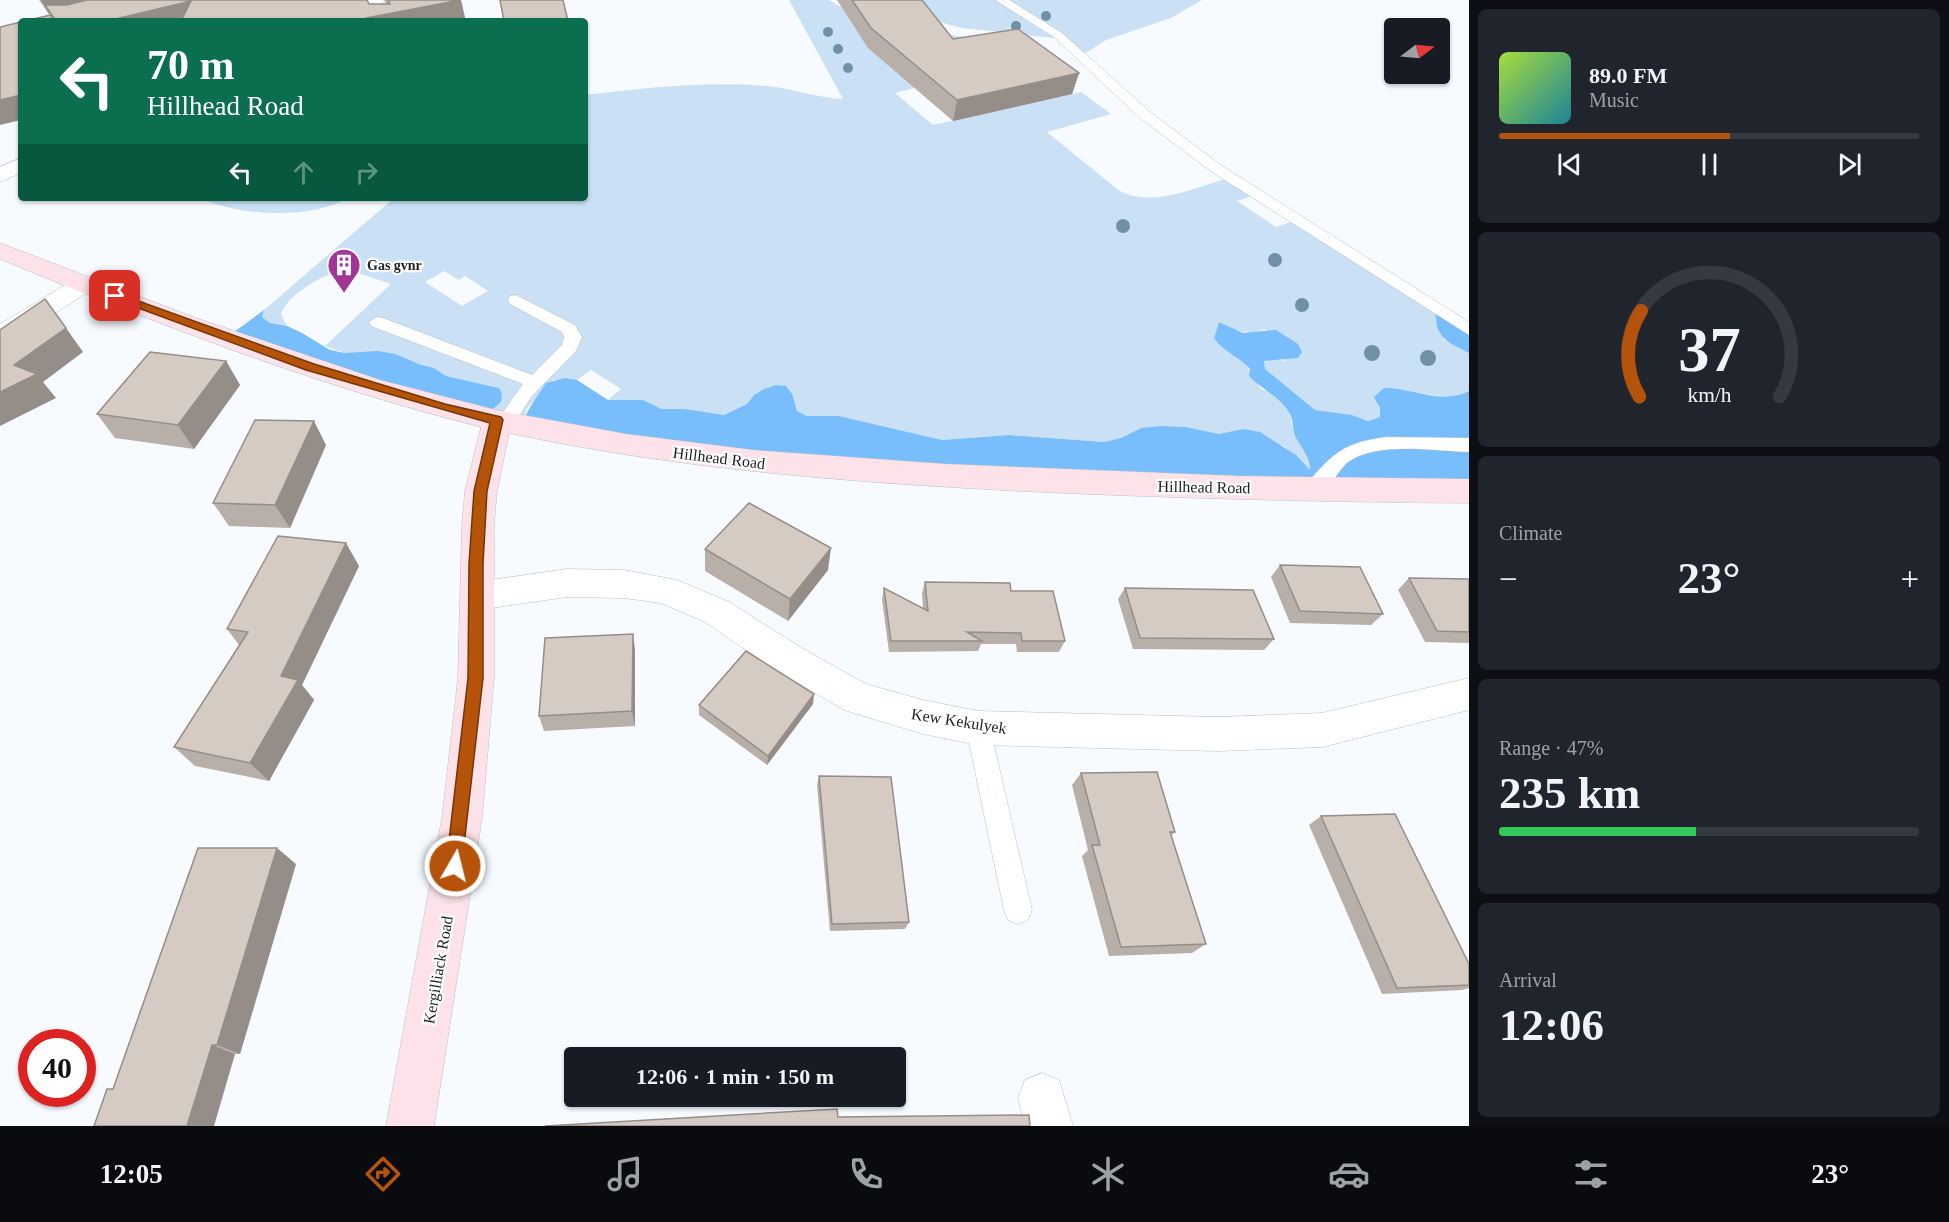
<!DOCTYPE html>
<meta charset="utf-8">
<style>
:root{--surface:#171b24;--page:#20242c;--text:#f1f3f6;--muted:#9ea1a6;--line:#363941;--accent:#b45309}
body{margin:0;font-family:"Times New Roman",serif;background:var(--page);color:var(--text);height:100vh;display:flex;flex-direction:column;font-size:22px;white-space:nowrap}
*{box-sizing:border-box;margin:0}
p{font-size:20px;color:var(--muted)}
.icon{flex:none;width:33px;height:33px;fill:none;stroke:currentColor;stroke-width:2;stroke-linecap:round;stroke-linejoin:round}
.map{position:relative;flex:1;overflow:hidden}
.sheet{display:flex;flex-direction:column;gap:9px;padding:9px;background:#0d0f14;width:480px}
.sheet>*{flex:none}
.guide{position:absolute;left:18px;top:18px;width:570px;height:183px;border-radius:6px;box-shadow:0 2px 4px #0004;background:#0b6e4f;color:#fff;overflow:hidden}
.needle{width:39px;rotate:74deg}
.tools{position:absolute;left:1384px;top:18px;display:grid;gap:12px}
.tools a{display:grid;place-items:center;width:66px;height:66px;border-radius:6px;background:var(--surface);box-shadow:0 2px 4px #0004;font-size:30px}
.speed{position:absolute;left:18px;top:1029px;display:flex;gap:12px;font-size:30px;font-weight:700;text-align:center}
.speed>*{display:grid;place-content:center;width:78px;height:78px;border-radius:50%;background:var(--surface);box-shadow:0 2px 4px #0004;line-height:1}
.speed .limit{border:9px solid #d22;background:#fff;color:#111}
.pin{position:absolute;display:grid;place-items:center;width:51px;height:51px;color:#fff;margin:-26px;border-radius:12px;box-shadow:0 3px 9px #0006}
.me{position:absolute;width:66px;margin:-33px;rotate:8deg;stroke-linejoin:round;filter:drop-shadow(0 0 4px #0008)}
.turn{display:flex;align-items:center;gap:21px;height:126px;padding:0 30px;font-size:27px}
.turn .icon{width:78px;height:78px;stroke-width:2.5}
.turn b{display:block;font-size:42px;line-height:51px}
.lanes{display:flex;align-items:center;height:57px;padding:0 30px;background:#0003;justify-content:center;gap:30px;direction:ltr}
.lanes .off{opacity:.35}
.big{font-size:45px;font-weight:600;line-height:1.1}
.sheet .widget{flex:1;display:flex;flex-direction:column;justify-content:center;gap:9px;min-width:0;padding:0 21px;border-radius:9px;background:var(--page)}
.sheet .dial{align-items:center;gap:0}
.dial svg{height:156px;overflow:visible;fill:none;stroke:var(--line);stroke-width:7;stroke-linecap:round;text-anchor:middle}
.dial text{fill:var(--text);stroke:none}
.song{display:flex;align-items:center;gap:18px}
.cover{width:72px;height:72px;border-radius:9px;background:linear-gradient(135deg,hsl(80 70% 55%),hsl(190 70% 35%))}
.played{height:6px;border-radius:3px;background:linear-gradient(90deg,var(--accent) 55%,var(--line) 55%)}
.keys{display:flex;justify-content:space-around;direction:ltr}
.heat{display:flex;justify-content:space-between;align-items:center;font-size:33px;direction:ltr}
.charge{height:9px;border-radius:4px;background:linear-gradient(90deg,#34c759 47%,var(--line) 0)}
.trip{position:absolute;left:564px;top:1047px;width:342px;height:60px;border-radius:6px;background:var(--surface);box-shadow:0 2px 4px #0004;font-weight:600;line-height:60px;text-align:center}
.tab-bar{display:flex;height:96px;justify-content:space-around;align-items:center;background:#090b0e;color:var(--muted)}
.tab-bar .icon{width:42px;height:42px}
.tab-bar .on{color:var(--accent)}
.tab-bar b{font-size:27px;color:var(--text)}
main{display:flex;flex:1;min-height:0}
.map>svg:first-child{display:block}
.green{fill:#c9e0f5;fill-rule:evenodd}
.forest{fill:#78befc}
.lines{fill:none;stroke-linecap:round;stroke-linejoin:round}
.lane-casing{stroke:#b7c0c9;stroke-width:1}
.street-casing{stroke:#b7c0c9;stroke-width:1}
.secondary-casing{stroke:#b7c0c9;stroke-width:1}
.lane{fill:#fff;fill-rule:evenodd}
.street{fill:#fff;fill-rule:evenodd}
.secondary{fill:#fde3e9;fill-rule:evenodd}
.tree{fill:#7090a8}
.wall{fill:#b7afa8}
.shaded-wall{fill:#958e88}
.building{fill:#d5cbc3;stroke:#958e88;stroke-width:1.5}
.route{fill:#b45309;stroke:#753606;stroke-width:1.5}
.labels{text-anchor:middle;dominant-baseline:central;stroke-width:4.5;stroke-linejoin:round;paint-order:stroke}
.far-poi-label{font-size:14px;font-weight:bold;fill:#1d2024;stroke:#fff;text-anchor:start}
.street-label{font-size:16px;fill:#1d2024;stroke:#fff}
</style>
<main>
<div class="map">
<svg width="1469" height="1126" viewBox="0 0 1469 1126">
<rect width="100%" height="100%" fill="#f7fbff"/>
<g class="green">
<path d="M789,0H829L839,6L948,40L952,35L990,41L930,84L895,93L933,125L1081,92L1111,114L1047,132L1117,189C1150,210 1195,187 1229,178L1255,195L1237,201L1276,227L1296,220L1441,312L1438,316L1444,339L1469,353V391L1451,397L1417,393L1380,408V417L1368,421L1352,415L1315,410L1265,369L1264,362L1272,359L1286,361L1265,329C1248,337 1235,330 1219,322L1214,338L1245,363L1261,389L1273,393L1281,401L1290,414L1294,435L1305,448L1310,471L1285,447L1243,429L1219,434L1186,427L1161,426L1141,428L1121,438L1104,442L1009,435L942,440L839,416H807L797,411L795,404L754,395L747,404L724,415L685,409H662L643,400H608L621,389L591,370L577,380H553L527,408L522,424L487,414L502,393L499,388L446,376L434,368L407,360L345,353L325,346L391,284C355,272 340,264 306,287C294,295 287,301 281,314L287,326L270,323L262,317L264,310L394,198H585V95C645,88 705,81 766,86C792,88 817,98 843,99ZM444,271L459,280L465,276L488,291L462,306L425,282Z"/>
<polygon points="915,0 1202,0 1171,18 1106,40 1081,56 1063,39 962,28 936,21"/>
<path d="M200,198H347C313,220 236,216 200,198Z"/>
</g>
<g class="forest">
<polygon points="264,310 262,317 270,323 287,326 302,333 330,350 345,353 378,351 395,354 419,364 434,368 446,376 499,388 502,393 501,402 487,414 230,335"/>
<path d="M1433,310L1469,328V353C1458,347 1443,342 1438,329C1435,321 1438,317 1433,310Z"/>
<path d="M1219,322L1243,333L1276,330L1298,344L1302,352L1298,358L1264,361L1265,369L1315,410L1352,415L1368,421L1380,417V408L1374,397L1384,388C1413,388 1441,405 1469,391V490L894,472L522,424C528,408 537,397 546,383L565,378L577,380L608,400H643L662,409H685L724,415L747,404L754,395L764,389L776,385L786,386L792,394L797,411L807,416H839L942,440L1009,435L1104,442L1121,438L1141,428L1161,426L1186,427L1219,434L1243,429L1260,432L1296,455L1310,470C1309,455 1302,449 1295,436C1292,430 1294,421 1290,414C1280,396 1262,390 1249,376L1250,369C1239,356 1223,352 1214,338Z"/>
</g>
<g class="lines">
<g class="lane-casing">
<g id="lane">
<polygon points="995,0 1009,0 1062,33 1150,112 1222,166 1469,322 1469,335 1212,172 1140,118 1054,37"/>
<polygon points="516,295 575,325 582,337 576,351 532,396 512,427 498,427 496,422 523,384 371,326 369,322 377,317 383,318 532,375 562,345 564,337 562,332 510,304 508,300 510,296"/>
<path d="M1387,437L1469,438V452C1435,451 1377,441 1348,462C1335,473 1326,500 1307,494L1304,489L1307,484C1333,452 1346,442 1387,437Z"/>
<polygon points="978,717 986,720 990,728 1032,910 1028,920 1018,924 1008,920 1004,910 966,728 970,720"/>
</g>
</g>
<g class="street-casing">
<g id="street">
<polygon points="364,0 382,0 394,21 376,21"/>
<polygon points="21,158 21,173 0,182 0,167"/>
<polygon points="84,276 93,279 97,284 93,289 9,342 0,345 0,324 75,279"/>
<polygon points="567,569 624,570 677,580 729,602 800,647 866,684 923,700 978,711 1218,717 1322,713 1469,678 1469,710 1322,747 1218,751 978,745 923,734 844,710 774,669 705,622 661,603 624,598 567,597 477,610 465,606 460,596 465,586 477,582"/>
<polygon points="1042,1073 1059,1080 1073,1126 1025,1126 1018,1097 1025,1080"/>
</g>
</g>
<g class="secondary-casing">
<path id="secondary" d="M0,243L193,317L380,380L496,410L626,434L753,450L945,464L1239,476L1469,479V503C1319,502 1169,498 1019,491C847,482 677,469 509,433L497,491L494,524V678L482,818L434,1126H386L442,818L458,678L462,524L465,491L481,427C315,385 157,324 0,259Z"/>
</g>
<use href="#lane" class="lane"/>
<use href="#street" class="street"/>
<use href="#secondary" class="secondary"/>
</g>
<g class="tree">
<circle cx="1046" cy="16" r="5"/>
<circle cx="1016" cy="26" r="5"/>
<circle cx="828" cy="32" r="5"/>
<circle cx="838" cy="49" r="5"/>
<circle cx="848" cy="68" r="5"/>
<circle cx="1123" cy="226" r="7"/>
<circle cx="1275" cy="260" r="7"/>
<circle cx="1302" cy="305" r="7"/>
<circle cx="1372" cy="353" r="8"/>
<circle cx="1428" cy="358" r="8"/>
</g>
<g class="wall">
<polygon points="39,0 367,0 369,4 386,4 384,0 461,0 465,18 451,21 25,21 50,15 49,14"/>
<polygon points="837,0 922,0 953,39 1079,73 1072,94 953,121 868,48"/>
<polygon points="226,361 240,385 194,449 115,438 97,414"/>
<polygon points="326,445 290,528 229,526 213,503"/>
<polygon points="705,549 828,570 788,621 705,571"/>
<polygon points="1280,565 1383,614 1371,625 1290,623 1271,577"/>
<polygon points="359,566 302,685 314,700 269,781 195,766 174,747 239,645 227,629"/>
<polygon points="1409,578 1469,579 1469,643 1425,642 1398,590"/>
<polygon points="925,582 1011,591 1065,641 1059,652 1017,652 1016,644 981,644 978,651 889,652 882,599 884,588 923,609 922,593"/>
<polygon points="1125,588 1274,639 1264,650 1133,649 1118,599"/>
<polygon points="635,650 635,726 544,731 539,716"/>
<polygon points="813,704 767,765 699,715 699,705"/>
<polygon points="1081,773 1175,832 1171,836 1206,944 1192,953 1109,956 1082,856 1088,850 1072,785"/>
<polygon points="819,776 909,922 905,929 830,931 817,785"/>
<polygon points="1321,816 1469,964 1469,988 1462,990 1382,994 1309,825"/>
<polygon points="296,864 240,1054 235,1054 113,1089"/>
</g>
<g class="shaded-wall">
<polygon points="41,0 110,0 51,14 45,5 50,14 49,14"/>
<polygon points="461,0 465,18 451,21 367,21 366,18"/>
<polygon points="191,1 195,21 107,21"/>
<polygon points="1079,73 1072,94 953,121 957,100"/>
<polygon points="21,95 21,120 0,125 0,100"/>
<polygon points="66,328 83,352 43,382 56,398 0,426 0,392 14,365"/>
<polygon points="226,361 240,385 194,449 178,425"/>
<polygon points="314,421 326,445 290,528 275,505"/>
<polygon points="346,543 359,566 302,685 314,700 269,781 250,763 281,676"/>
<polygon points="831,548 828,570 788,621 790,599"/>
<polygon points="633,634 635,650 635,726 632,711"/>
<polygon points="814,694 813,704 767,765 768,756"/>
<polygon points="277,848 296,864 240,1054 217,1045"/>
<polygon points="212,1045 235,1054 214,1126 187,1126"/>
</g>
<g class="building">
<polygon points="87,0 367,0 369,4 390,4 388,0 460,0 366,18 367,21 181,21 191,1 107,21 56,21 45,5 67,5"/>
<polygon points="500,0 563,0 568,21 504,21"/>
<polygon points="852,0 922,0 953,39 1018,29 1079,73 957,100 871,28"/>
<polygon points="51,15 53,21 25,21"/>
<polygon points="21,22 21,95 0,100 0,27"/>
<polygon points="45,299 66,328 14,365 37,374 0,392 0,330"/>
<polygon points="150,352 226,361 178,425 97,414"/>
<polygon points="255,420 314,421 275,505 213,503"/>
<polygon points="749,503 831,548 790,599 705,549"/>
<polygon points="278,536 346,543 281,676 298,680 250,763 174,747 248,632 227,629"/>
<polygon points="1280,565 1360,567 1383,614 1300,611"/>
<polygon points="1409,578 1469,579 1469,632 1437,631"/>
<polygon points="925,582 1010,583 1011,591 1053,591 1065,641 1022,641 1021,633 967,632 982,641 891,641 884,588 928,611"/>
<polygon points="1125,588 1253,590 1274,639 1140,638"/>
<polygon points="633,634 632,711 539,716 545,638"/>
<polygon points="746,651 814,694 768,756 699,705"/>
<polygon points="1157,772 1175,832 1170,832 1206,944 1121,947 1092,845 1100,845 1081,773"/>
<polygon points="819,776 891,777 909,922 832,924"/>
<polygon points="1395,814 1469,964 1469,985 1397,988 1321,816"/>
<polygon points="198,848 277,848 217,1045 212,1045 187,1126 94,1126 107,1089 113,1089"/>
<polygon points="837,1109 838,1117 1029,1115 1030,1126 545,1126"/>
</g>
<polygon class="route" points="111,294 119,294 314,364 445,404 501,417 503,420 487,491 483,564 483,678 461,872 455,874 449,872 446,866 468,678 469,564 474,491 490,423 306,370 111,298"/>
<defs>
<g id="building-pin" transform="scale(1.725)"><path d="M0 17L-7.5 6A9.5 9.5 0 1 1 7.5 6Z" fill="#a03596" stroke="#fff"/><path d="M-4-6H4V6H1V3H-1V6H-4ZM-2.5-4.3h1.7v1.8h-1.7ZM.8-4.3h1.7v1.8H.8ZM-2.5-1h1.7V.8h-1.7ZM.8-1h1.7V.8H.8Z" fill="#fff"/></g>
</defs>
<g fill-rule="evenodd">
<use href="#building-pin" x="344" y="265"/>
</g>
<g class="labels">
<g class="far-poi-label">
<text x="367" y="265">Gas gvnr</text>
</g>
<g class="street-label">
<text transform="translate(719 458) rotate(7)">Hillhead Road</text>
<text transform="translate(1204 487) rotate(1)">Hillhead Road</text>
<text transform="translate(959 721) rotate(9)">Kew Kekulyek</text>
<text transform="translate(438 970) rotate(-80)">Kergilliack Road</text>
</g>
</g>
</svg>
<div class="tools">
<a><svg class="needle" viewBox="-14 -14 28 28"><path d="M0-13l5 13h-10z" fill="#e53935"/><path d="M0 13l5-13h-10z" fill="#9ea1a6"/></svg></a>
</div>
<div class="speed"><div class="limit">40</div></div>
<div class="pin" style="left:115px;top:296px;background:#d93025"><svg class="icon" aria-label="arrive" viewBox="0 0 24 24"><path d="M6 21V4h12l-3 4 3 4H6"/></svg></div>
<svg class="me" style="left:455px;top:866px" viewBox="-20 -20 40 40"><circle r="17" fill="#b45309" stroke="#fff" stroke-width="3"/><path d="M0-11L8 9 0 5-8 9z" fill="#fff"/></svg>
<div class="trip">12:06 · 1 min · 150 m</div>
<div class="guide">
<div class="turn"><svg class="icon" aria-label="left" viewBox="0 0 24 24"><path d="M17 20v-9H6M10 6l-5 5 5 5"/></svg><div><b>70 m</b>Hillhead Road</div></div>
<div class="lanes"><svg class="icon" aria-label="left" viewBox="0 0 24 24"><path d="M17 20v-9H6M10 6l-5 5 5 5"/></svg><svg class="icon off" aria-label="ahead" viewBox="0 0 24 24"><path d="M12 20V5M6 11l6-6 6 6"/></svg><svg class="icon off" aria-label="right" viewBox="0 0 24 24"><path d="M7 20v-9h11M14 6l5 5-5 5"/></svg></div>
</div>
</div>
<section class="sheet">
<div class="widget">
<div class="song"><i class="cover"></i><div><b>89.0 FM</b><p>Music</p></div></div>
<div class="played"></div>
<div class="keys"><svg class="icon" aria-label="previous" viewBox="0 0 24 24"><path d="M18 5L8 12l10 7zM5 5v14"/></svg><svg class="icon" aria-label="pause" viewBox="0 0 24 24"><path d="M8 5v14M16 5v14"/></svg><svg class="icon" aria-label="next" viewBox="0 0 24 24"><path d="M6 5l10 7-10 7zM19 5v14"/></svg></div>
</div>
<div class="widget dial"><svg viewBox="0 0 100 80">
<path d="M14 69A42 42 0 1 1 86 69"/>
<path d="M14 69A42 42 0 0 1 15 25" stroke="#b45309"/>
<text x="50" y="56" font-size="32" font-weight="700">37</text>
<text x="50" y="72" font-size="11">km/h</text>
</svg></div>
<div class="widget"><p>Climate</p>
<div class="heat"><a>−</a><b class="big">23°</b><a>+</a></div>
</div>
<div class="widget"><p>Range · 47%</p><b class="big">235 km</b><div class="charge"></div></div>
<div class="widget"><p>Arrival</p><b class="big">12:06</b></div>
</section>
</main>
<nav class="tab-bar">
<b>12:05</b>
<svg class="icon on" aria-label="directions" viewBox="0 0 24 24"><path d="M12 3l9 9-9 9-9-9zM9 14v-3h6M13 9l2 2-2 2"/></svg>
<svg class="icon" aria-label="music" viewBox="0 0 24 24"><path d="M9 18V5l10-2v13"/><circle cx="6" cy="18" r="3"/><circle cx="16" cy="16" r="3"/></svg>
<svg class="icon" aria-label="phone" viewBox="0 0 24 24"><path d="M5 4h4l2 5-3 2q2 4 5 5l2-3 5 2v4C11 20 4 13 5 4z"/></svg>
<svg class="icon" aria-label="climate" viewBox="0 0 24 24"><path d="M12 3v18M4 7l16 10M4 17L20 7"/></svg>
<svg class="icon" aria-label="car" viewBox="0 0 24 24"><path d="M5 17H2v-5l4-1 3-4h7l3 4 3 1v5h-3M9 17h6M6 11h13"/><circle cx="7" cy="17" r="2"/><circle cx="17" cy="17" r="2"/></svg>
<svg class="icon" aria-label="filters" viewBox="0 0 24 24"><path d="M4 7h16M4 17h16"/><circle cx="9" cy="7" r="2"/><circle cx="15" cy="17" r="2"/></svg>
<b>23°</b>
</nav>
